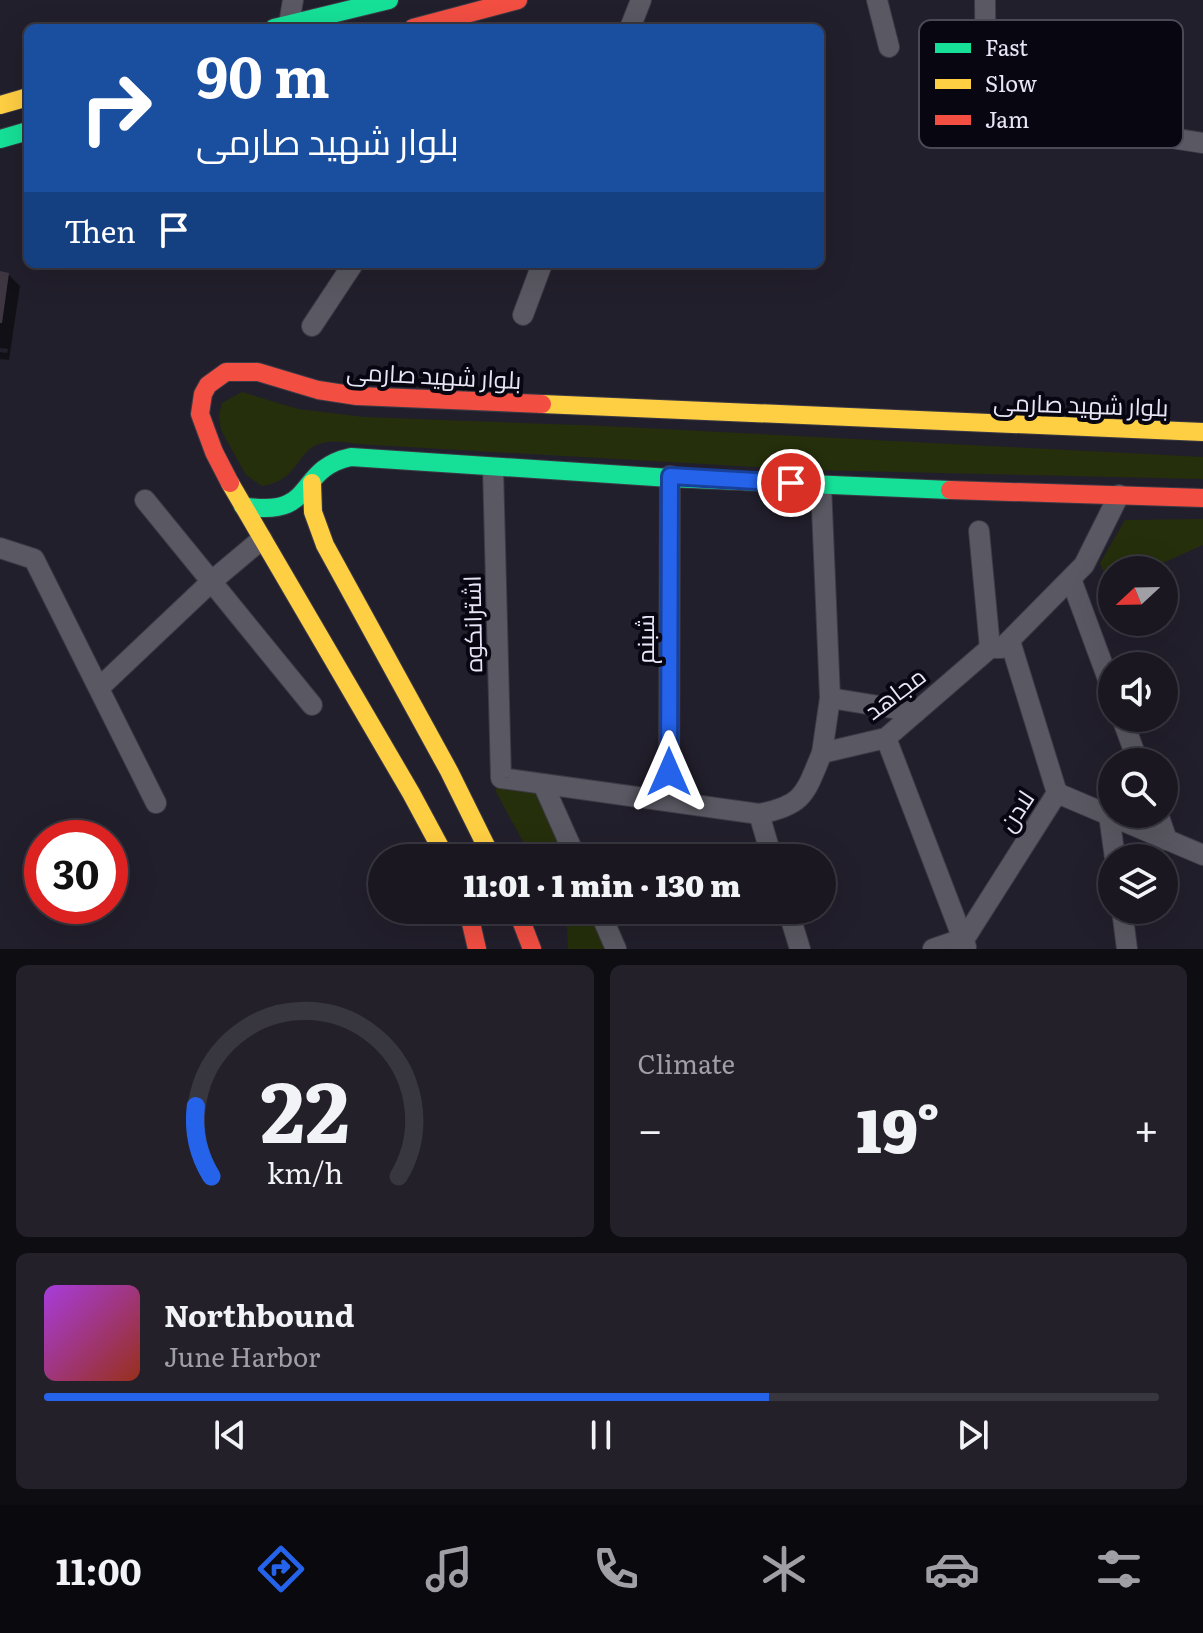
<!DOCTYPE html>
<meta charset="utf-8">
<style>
:root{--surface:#1a1721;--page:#23202a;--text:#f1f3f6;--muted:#9f9fa5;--line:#38363f;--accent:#2563eb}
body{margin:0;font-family:Literata,Cairo,serif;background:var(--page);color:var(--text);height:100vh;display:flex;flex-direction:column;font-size:30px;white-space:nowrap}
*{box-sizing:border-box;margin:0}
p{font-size:26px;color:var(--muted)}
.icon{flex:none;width:44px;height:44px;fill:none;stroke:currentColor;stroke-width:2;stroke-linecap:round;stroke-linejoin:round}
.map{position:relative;height:949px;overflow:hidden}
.sheet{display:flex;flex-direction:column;gap:16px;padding:16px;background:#0e0d12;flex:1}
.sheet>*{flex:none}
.hud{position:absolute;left:24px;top:24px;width:800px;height:244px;border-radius:12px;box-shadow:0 8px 32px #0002,0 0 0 2px var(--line);background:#1a4fa0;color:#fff;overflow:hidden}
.needle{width:52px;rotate:248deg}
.fabs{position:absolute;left:1098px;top:556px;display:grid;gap:16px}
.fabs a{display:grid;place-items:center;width:80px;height:80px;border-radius:50%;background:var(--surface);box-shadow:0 8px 32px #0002,0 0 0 2px var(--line);font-size:40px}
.speed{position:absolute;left:24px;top:820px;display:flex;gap:16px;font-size:40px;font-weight:700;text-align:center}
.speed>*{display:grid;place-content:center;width:104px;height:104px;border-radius:50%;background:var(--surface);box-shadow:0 8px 32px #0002,0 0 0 2px var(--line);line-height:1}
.speed .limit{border:12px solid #d22;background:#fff;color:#111}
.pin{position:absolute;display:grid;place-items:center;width:68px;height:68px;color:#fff;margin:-34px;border:4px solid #fff;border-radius:50%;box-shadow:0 2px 8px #0007}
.me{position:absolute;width:88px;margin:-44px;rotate:0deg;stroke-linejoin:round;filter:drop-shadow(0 0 6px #0008)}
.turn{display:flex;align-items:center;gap:28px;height:168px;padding:0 40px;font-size:36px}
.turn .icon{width:104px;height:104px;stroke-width:2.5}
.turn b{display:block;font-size:56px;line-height:68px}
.then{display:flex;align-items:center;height:76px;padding:0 40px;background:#0003;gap:16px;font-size:30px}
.big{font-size:60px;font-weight:800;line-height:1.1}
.sheet .card{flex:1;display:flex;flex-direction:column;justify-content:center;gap:12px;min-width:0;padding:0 28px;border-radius:12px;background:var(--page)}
.sheet .dial{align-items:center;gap:0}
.dial svg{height:208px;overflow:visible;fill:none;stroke:var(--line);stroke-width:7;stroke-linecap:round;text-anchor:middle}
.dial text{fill:var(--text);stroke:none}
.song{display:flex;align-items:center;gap:24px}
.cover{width:96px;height:96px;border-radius:12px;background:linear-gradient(135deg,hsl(280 70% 55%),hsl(10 70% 35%))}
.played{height:8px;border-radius:4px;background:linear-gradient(90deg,var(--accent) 65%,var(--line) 65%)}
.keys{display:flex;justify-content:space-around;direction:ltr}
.heat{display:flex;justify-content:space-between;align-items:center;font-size:44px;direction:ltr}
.sheet .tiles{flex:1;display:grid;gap:16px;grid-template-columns:1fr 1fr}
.card:last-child{grid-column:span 2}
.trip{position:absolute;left:368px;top:844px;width:468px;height:80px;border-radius:40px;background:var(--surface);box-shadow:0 8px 32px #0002,0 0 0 2px var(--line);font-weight:800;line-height:80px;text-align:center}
.tab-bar{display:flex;height:128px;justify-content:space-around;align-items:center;background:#0a090d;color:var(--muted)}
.tab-bar .icon{width:56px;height:56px}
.tab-bar .active{color:var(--accent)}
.tab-bar b{font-size:36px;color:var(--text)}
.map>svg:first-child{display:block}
.green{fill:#252f0b}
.shadow{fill:#0007}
.building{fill:#3e3742}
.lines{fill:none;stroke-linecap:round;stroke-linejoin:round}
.street-casing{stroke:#3c3a45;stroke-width:22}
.fast-casing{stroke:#3c3a45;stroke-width:20}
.slow-casing{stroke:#3c3a45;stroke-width:20}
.jam-casing{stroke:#3c3a45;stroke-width:20}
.street{stroke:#5a5963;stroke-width:20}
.fast{stroke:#16e098;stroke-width:18}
.slow{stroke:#ffcf43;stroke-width:18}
.jam{stroke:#f24e42;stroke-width:18}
.route-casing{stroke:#184099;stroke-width:20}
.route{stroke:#2563eb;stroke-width:14}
.labels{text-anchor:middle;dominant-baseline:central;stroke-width:8;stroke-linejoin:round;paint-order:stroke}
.street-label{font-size:24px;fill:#e7e5f6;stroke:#080610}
.key{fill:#080610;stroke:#4b4955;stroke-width:2}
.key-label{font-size:22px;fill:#e7e5f6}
</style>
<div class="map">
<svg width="1203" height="949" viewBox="0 0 1203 949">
<rect width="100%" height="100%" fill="#221f2c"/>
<g class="green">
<path d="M242,392L298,409L364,417L605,426L1203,457V479L806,470L356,444C289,430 311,479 262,486L246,475L221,430L219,416L222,403Z"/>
<polygon points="1203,519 1203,545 1147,570 1112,570 1112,586 1110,587 1100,563 1125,520"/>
<polygon points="496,781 541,792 568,858 532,858 496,792"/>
<polygon points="559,910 589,910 604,949 568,949 567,927"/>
</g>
<polygon class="shadow" points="0,273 8,274 20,286 9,360 0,359 0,352 7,353 8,349 0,348"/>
<polygon class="building" points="0,271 9,273 2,323 0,323"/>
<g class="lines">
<g class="street-casing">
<g id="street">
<polyline points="877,0 889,47"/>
<polyline points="985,0 986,109 1203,143"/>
<polyline points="289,24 293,0"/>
<polyline points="630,28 641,0"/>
<polyline points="523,315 542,264"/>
<polyline points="312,326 353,264"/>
<path d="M493,468L501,778L759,814C805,805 805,793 822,753L886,738L990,648H1002L1084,565L1119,495"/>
<polyline points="821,485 830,698 822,753"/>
<polyline points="145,500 312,705"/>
<polyline points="979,531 990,648"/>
<polyline points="0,548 34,559 156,803"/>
<polyline points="1071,579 1112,690"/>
<polyline points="1010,641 1057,793"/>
<polyline points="99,688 212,581 262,539"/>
<polyline points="830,698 916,712"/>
<polyline points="1122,718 1138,762"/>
<polyline points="886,738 966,947"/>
<polyline points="543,784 576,858"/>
<polyline points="669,801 670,476"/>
<polyline points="759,814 772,858"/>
<polyline points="1158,814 1167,840"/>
<polyline points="1109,815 1115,858"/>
<polyline points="599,910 616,949"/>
<polyline points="788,910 800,949"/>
<polyline points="1122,910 1127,949"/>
<polyline points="933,949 965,938"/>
<polyline points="960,949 965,938 1057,793 1203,855"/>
</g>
</g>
<g class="fast-casing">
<g id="fast">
<polyline points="274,28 389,0"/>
<polyline points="0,139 28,131"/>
<path d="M243,506C318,519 294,469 351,457L670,478L950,490"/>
</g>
</g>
<g class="slow-casing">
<g id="slow">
<polyline points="0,105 28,97"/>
<polyline points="542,404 1203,432"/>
<polyline points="230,483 411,793 446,858"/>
<polyline points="312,483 313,512 325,545 449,771 492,858"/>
</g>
</g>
<g class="jam-casing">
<g id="jam">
<polyline points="413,28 518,0"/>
<polyline points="230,483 214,452 200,414 203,394 208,385 226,372 258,372 318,390 357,396 542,404"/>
<polyline points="950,490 1203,498"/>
<polyline points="468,910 477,949"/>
<polyline points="517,910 532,949"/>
</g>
</g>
<use href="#street" class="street"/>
<use href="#fast" class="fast"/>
<use href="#slow" class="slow"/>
<use href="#jam" class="jam"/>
</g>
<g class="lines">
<g class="route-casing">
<polyline id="route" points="669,772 670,476 791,483"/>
</g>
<use href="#route" class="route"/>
</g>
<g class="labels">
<g class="street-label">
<text transform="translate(434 374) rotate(3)">بلوار شهید صارمی</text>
<text transform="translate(1081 403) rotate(2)">بلوار شهید صارمی</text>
<text transform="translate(471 624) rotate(-91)">اشترانکوه</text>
<text transform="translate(643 639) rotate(-90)">شبنم</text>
<text transform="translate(894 692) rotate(-37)">مجاهد</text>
<text transform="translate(1015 810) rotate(-57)">لادن</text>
</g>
</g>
<rect x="919" y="20" width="264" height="128" rx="12" class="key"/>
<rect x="935" y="43" width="36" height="10" fill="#16e098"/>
<rect x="935" y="79" width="36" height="10" fill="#ffcf43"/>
<rect x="935" y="115" width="36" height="10" fill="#f24e42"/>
<g class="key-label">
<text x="985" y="56">Fast</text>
<text x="985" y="92">Slow</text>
<text x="985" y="128">Jam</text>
</g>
</svg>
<div class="fabs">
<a><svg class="needle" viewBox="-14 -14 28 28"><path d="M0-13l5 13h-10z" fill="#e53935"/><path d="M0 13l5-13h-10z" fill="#9f9fa5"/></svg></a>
<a><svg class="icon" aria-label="sound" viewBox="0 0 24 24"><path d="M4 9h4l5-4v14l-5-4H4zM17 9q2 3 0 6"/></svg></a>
<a><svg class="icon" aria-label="search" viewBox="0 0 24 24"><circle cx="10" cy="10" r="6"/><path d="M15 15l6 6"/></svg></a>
<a><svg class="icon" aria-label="layers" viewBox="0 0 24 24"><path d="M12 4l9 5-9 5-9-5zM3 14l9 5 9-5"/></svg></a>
</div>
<div class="speed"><div class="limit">30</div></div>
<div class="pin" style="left:791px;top:483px;background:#d93025"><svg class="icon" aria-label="arrive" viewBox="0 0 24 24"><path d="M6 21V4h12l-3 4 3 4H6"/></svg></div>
<svg class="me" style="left:669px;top:772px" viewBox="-20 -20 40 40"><path d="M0-17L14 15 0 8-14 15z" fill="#2563eb" stroke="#fff" stroke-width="4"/></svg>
<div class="trip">11:01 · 1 min · 130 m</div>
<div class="hud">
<div class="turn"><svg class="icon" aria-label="right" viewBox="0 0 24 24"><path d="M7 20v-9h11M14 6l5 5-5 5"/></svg><div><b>90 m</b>بلوار شهید صارمی</div></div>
<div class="then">Then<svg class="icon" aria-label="arrive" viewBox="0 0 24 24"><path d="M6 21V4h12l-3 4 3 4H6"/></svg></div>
</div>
</div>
<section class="sheet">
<div class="tiles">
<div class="card dial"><svg viewBox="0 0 100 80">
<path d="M14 69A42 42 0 1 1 86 69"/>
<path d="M14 69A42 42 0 0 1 8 42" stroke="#2563eb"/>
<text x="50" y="56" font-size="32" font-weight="700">22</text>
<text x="50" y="72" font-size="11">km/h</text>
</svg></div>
<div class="card"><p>Climate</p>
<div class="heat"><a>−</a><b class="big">19°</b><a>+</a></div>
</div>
<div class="card">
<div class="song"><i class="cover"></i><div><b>Northbound</b><p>June Harbor</p></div></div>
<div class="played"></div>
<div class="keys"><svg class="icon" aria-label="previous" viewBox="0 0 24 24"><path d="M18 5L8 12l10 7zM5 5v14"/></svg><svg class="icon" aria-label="pause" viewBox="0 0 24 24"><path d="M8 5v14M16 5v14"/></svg><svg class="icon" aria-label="next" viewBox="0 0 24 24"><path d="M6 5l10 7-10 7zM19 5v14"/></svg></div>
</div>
</div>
</section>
<nav class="tab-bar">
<b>11:00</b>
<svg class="icon active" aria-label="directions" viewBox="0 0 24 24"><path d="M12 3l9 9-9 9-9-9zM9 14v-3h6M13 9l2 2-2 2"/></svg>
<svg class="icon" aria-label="music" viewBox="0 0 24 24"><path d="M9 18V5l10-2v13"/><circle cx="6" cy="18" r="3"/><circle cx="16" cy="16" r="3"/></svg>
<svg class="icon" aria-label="phone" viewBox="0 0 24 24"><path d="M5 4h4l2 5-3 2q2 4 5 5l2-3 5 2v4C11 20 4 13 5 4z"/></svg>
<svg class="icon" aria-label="climate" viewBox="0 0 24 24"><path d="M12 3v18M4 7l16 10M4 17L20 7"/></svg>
<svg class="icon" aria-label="car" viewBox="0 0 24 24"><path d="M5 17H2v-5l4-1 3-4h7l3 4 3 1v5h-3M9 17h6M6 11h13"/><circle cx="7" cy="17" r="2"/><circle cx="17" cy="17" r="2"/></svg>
<svg class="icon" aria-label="filters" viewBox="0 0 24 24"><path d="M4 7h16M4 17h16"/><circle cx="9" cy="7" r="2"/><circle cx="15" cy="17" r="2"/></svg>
</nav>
